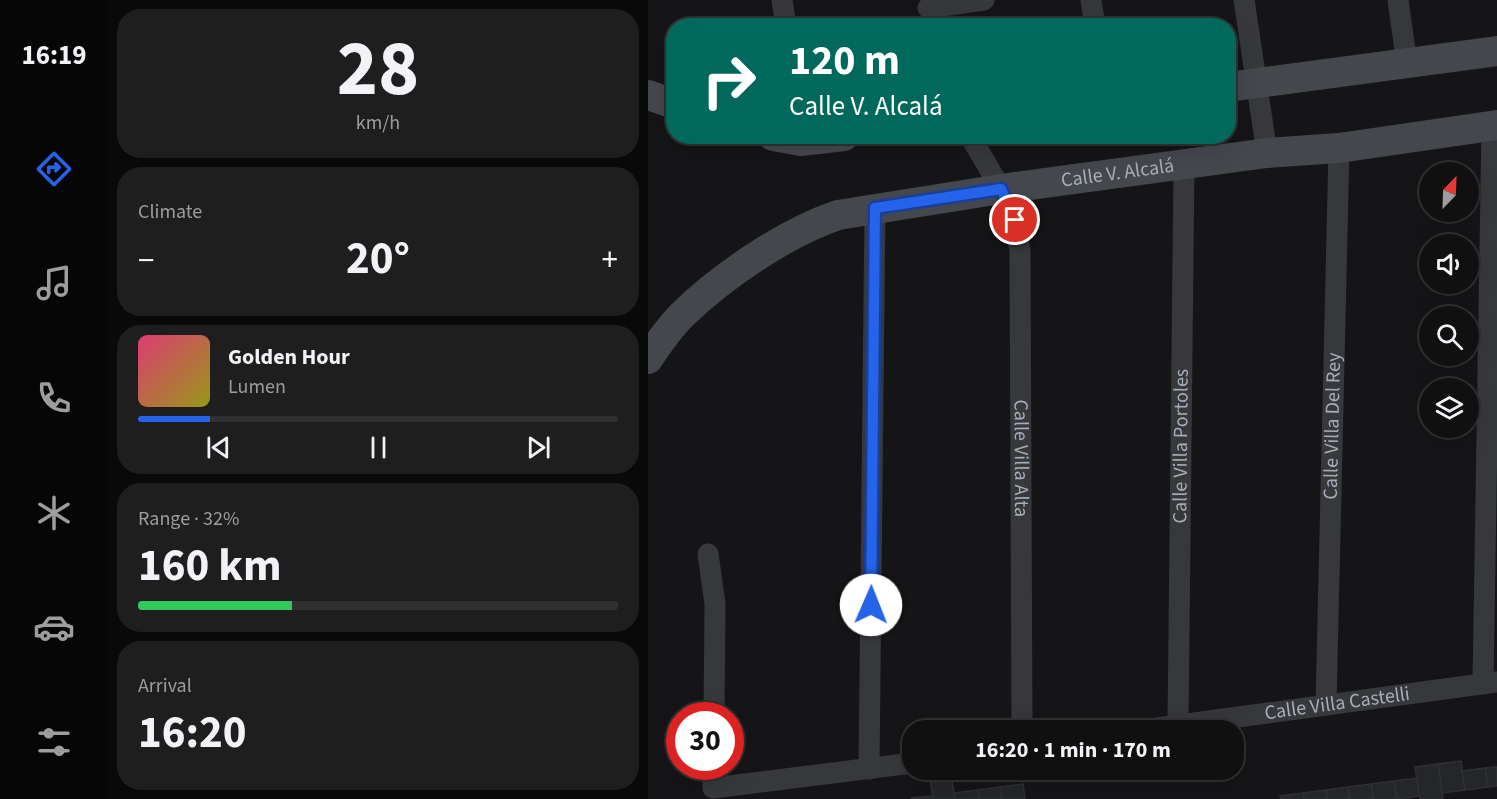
<!DOCTYPE html>
<meta charset="utf-8">
<style>
:root{--surface:#101011;--page:#1e1e1f;--text:#f1f3f6;--muted:#9c9d9f;--line:#303031;--accent:#2563eb}
body{margin:0;font-family:"Source Sans 3",sans-serif;background:var(--page);color:var(--text);height:100vh;display:flex;flex-direction:column;font-size:22px;white-space:nowrap}
*{box-sizing:border-box;margin:0}
p{font-size:20px;color:var(--muted)}
.icon{flex:none;width:33px;height:33px;fill:none;stroke:currentColor;stroke-width:2;stroke-linecap:round;stroke-linejoin:round}
.map{position:relative;flex:1;overflow:hidden}
.panel{display:flex;flex-direction:column;gap:9px;padding:9px;background:#090909;width:540px}
.panel>*{flex:none}
.banner{position:absolute;left:18px;top:18px;width:570px;height:126px;border-radius:24px;box-shadow:0 6px 24px #0002,0 0 0 2px var(--line);background:#00695c;color:#fff;overflow:hidden}
.needle{width:39px;rotate:23deg}
.fabs{position:absolute;left:771px;top:162px;display:grid;gap:12px}
.fabs a{display:grid;place-items:center;width:60px;height:60px;border-radius:50%;background:var(--surface);box-shadow:0 6px 24px #0002,0 0 0 2px var(--line);font-size:30px}
.speed{position:absolute;left:18px;top:702px;display:flex;gap:12px;font-size:30px;font-weight:700;text-align:center}
.speed>*{display:grid;place-content:center;width:78px;height:78px;border-radius:50%;background:var(--surface);box-shadow:0 6px 24px #0002,0 0 0 2px var(--line);line-height:1}
.speed .limit{border:9px solid #d22;background:#fff;color:#111}
.pin{position:absolute;display:grid;place-items:center;width:51px;height:51px;color:#fff;margin:-26px;border:3px solid #fff;border-radius:50%;box-shadow:0 2px 6px #0007}
.me{position:absolute;width:66px;margin:-33px;rotate:1deg;stroke-linejoin:round;filter:drop-shadow(0 0 4px #0008)}
.turn{display:flex;align-items:center;gap:21px;height:126px;padding:0 24px;font-size:27px}
.turn .icon{width:78px;height:78px;stroke-width:2.5}
.turn b{display:block;font-size:42px;line-height:51px}
.big{font-size:45px;font-weight:700;line-height:1.1}
.panel .card{flex:1;display:flex;flex-direction:column;justify-content:center;gap:9px;min-width:0;padding:0 21px;border-radius:24px;background:var(--page)}
.panel .dial{align-items:center;gap:0}
.dial b{font-size:78px;line-height:1}
.song{display:flex;align-items:center;gap:18px}
.cover{width:72px;height:72px;border-radius:9px;background:linear-gradient(135deg,hsl(340 70% 55%),hsl(60 70% 35%))}
.played{height:6px;border-radius:3px;background:linear-gradient(90deg,var(--accent) 15%,var(--line) 15%)}
.keys{display:flex;justify-content:space-around;direction:ltr}
.heat{display:flex;justify-content:space-between;align-items:center;font-size:33px;direction:ltr}
.charge{height:9px;border-radius:4px;background:linear-gradient(90deg,#34c759 32%,var(--line) 0)}
.trip{position:absolute;left:254px;top:720px;width:342px;height:60px;border-radius:24px;background:var(--surface);box-shadow:0 6px 24px #0002,0 0 0 2px var(--line);font-weight:700;line-height:60px;text-align:center}
main{display:flex;flex:1;min-height:0}
.dock{display:flex;flex-direction:column;width:108px;justify-content:space-around;align-items:center;background:#060607;color:var(--muted)}
.dock .icon{width:42px;height:42px}
.dock .on{color:var(--accent)}
.dock b{font-size:27px;color:var(--text)}
.map>svg:first-child{display:block}
.building{fill:#252628;stroke:#2f3033;stroke-width:1.5}
.lines{fill:none;stroke-linecap:round;stroke-linejoin:round}
.street{stroke:#36383c;stroke-width:21}
.secondary{stroke:#44474c;stroke-width:30}
.route-casing{stroke:#184099;stroke-width:15}
.route{stroke:#2563eb;stroke-width:10}
.labels{text-anchor:middle;dominant-baseline:central;stroke-width:6;stroke-linejoin:round;paint-order:stroke}
.street-label{font-size:20px;fill:#a7adb7;stroke:#101012}
</style>
<main>
<nav class="dock">
<b>16:19</b>
<svg class="icon on" aria-label="directions" viewBox="0 0 24 24"><path d="M12 3l9 9-9 9-9-9zM9 14v-3h6M13 9l2 2-2 2"/></svg>
<svg class="icon" aria-label="music" viewBox="0 0 24 24"><path d="M9 18V5l10-2v13"/><circle cx="6" cy="18" r="3"/><circle cx="16" cy="16" r="3"/></svg>
<svg class="icon" aria-label="phone" viewBox="0 0 24 24"><path d="M5 4h4l2 5-3 2q2 4 5 5l2-3 5 2v4C11 20 4 13 5 4z"/></svg>
<svg class="icon" aria-label="climate" viewBox="0 0 24 24"><path d="M12 3v18M4 7l16 10M4 17L20 7"/></svg>
<svg class="icon" aria-label="car" viewBox="0 0 24 24"><path d="M5 17H2v-5l4-1 3-4h7l3 4 3 1v5h-3M9 17h6M6 11h13"/><circle cx="7" cy="17" r="2"/><circle cx="17" cy="17" r="2"/></svg>
<svg class="icon" aria-label="filters" viewBox="0 0 24 24"><path d="M4 7h16M4 17h16"/><circle cx="9" cy="7" r="2"/><circle cx="15" cy="17" r="2"/></svg>
</nav>
<section class="panel">
<div class="card dial"><b>28</b><p>km/h</p></div>
<div class="card"><p>Climate</p>
<div class="heat"><a>−</a><b class="big">20°</b><a>+</a></div>
</div>
<div class="card">
<div class="song"><i class="cover"></i><div><b>Golden Hour</b><p>Lumen</p></div></div>
<div class="played"></div>
<div class="keys"><svg class="icon" aria-label="previous" viewBox="0 0 24 24"><path d="M18 5L8 12l10 7zM5 5v14"/></svg><svg class="icon" aria-label="pause" viewBox="0 0 24 24"><path d="M8 5v14M16 5v14"/></svg><svg class="icon" aria-label="next" viewBox="0 0 24 24"><path d="M6 5l10 7-10 7zM19 5v14"/></svg></div>
</div>
<div class="card"><p>Range · 32%</p><b class="big">160 km</b><div class="charge"></div></div>
<div class="card"><p>Arrival</p><b class="big">16:20</b></div>
</section>
<div class="map">
<svg width="849" height="799" viewBox="0 0 849 799">
<rect width="100%" height="100%" fill="#151517"/>
<g class="building">
<polygon points="813,761 817,790 794,793 790,764"/>
<polygon points="790,764 795,799 772,799 767,767"/>
<polygon points="849,767 849,786 840,787 837,768"/>
<polygon points="837,768 840,787 817,790 814,771"/>
<polygon points="303,775 307,799 285,799 282,778"/>
<polygon points="769,778 771,796 749,799 746,781"/>
<polygon points="746,781 749,799 725,799 723,784"/>
<polygon points="375,784 377,799 354,799 352,787"/>
<polygon points="723,784 725,799 702,799 700,787"/>
<polygon points="352,787 354,799 331,799 330,790"/>
<polygon points="700,787 702,799 679,799 678,790"/>
<polygon points="330,790 331,799 307,799 306,793"/>
<polygon points="678,790 679,799 656,799 655,793"/>
<polygon points="655,793 656,799 633,799 632,796"/>
<polygon points="285,796 285,799 263,799 263,798"/>
</g>
<g class="lines">
<g class="street">
<polyline points="134,0 138,26"/>
<polyline points="443,0 447,26"/>
<polyline points="596,0 619,153"/>
<polyline points="750,0 759,64"/>
<polyline points="280,8 336,0"/>
<path id="s1" d="M322,136L353,189L367,220L372,251L374,730"/>
<polyline points="60,554 67,604 66,716"/>
<polyline points="835,684 844,125"/>
<path id="s2" d="M678,705L691,148"/>
<path id="s3" d="M530,726L536,165"/>
<path id="s4" d="M495,730L848,682"/>
<polyline points="66,766 65,788 264,763"/>
<polyline points="221,769 227,208"/>
</g>
<g class="secondary">
<polyline points="580,87 849,51"/>
<polyline points="0,95 26,104"/>
<polyline points="125,136 153,141 196,136"/>
<path id="s5" d="M0,359C10,344 21,328 34,315C74,276 137,233 190,215L353,189L619,153L691,148L849,125"/>
</g>
</g>
<g class="lines">
<g class="route-casing">
<polyline id="route" points="223,605 227,208 353,189 367,220"/>
</g>
<use href="#route" class="route"/>
</g>
<g class="labels">
<g class="street-label">
<text stroke="none"><textPath href="#s5" startOffset="525">Calle V. Alcalá</textPath></text>
<text stroke="none"><textPath href="#s2" startOffset="279">Calle Villa Del Rey</textPath></text>
<text stroke="none"><textPath href="#s3" startOffset="280">Calle Villa Portoles</textPath></text>
<text stroke="none"><textPath href="#s1" startOffset="334">Calle Villa Alta</textPath></text>
<text stroke="none"><textPath href="#s4" startOffset="196">Calle Villa Castelli</textPath></text>
</g>
</g>
</svg>
<div class="fabs">
<a><svg class="needle" viewBox="-14 -14 28 28"><path d="M0-13l5 13h-10z" fill="#e53935"/><path d="M0 13l5-13h-10z" fill="#9c9d9f"/></svg></a>
<a><svg class="icon" aria-label="sound" viewBox="0 0 24 24"><path d="M4 9h4l5-4v14l-5-4H4zM17 9q2 3 0 6"/></svg></a>
<a><svg class="icon" aria-label="search" viewBox="0 0 24 24"><circle cx="10" cy="10" r="6"/><path d="M15 15l6 6"/></svg></a>
<a><svg class="icon" aria-label="layers" viewBox="0 0 24 24"><path d="M12 4l9 5-9 5-9-5zM3 14l9 5 9-5"/></svg></a>
</div>
<div class="speed"><div class="limit">30</div></div>
<div class="pin" style="left:367px;top:220px;background:#d93025"><svg class="icon" aria-label="arrive" viewBox="0 0 24 24"><path d="M6 21V4h12l-3 4 3 4H6"/></svg></div>
<svg class="me" style="left:223px;top:605px" viewBox="-20 -20 40 40"><circle r="19" fill="#fff"/><path d="M0-13L10 11 0 6-10 11z" fill="#2563eb"/></svg>
<div class="trip">16:20 · 1 min · 170 m</div>
<div class="banner">
<div class="turn"><svg class="icon" aria-label="right" viewBox="0 0 24 24"><path d="M7 20v-9h11M14 6l5 5-5 5"/></svg><div><b>120 m</b>Calle V. Alcalá</div></div>
</div>
</div>
</main>
